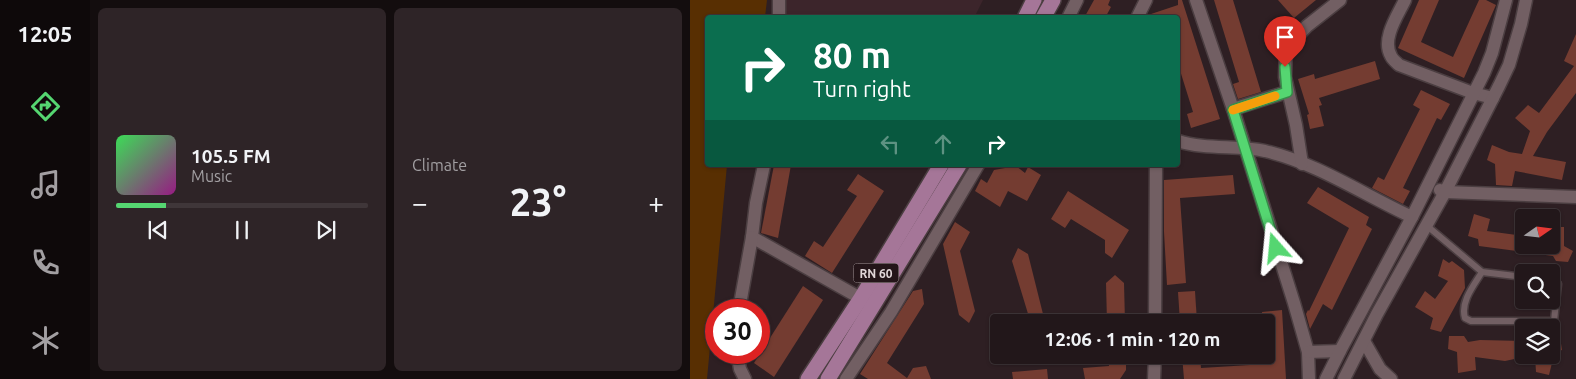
<!DOCTYPE html>
<meta charset="utf-8">
<style>
:root{--surface:#22171a;--page:#2e2427;--text:#f1f3f6;--muted:#a29fa2;--line:#3f3639;--accent:#55d671}
body{margin:0;font-family:Ubuntu,sans-serif;background:var(--page);color:var(--text);height:100vh;display:flex;flex-direction:column;font-size:19px;white-space:nowrap}
*{box-sizing:border-box;margin:0}
p{font-size:16px;color:var(--muted)}
.icon{flex:none;width:28px;height:28px;fill:none;stroke:currentColor;stroke-width:2;stroke-linecap:round;stroke-linejoin:round}
.map{position:relative;flex:1;overflow:hidden}
.side{display:flex;flex-direction:column;gap:8px;padding:8px;background:#130d0e;width:600px}
.side>*{flex:none}
.top-card{position:absolute;left:15px;top:15px;width:475px;height:152px;border-radius:5px;box-shadow:0 1px 4px #0004,0 0 0 1px var(--line);background:#0b6e4f;color:#fff;overflow:hidden}
.needle{width:32px;rotate:76deg}
.controls{position:absolute;left:825px;top:209px;display:grid;gap:10px}
.controls a{display:grid;place-items:center;width:45px;height:45px;border-radius:5px;background:var(--surface);box-shadow:0 1px 4px #0004,0 0 0 1px var(--line);font-size:25px}
.speed{position:absolute;left:15px;top:299px;display:flex;gap:10px;font-size:25px;font-weight:700;text-align:center}
.speed>*{display:grid;place-content:center;width:65px;height:65px;border-radius:50%;background:var(--surface);box-shadow:0 1px 4px #0004,0 0 0 1px var(--line);line-height:1}
.speed .limit{border:8px solid #d22;background:#fff;color:#111}
.pin{position:absolute;display:grid;place-items:center;width:42px;height:42px;color:#fff;margin:-51px -21px;border-radius:50% 50% 50% 0;rotate:-45deg;box-shadow:0 0 5px #0007}
.pin .icon{rotate:45deg}
.me{position:absolute;width:55px;margin:-28px;rotate:342deg;stroke-linejoin:round;filter:drop-shadow(0 0 4px #0008)}
.turn{display:flex;align-items:center;gap:18px;height:105px;padding:0 25px;font-size:22px}
.turn .icon{width:65px;height:65px;stroke-width:2.5}
.turn b{display:block;font-size:35px;line-height:42px}
.lanes{display:flex;align-items:center;height:48px;padding:0 25px;background:#0003;justify-content:center;gap:25px;direction:ltr}
.lanes .off{opacity:.35}
.big{font-size:38px;font-weight:700;line-height:1.1}
.side .widget{flex:1;display:flex;flex-direction:column;justify-content:center;gap:8px;min-width:0;padding:0 18px;border-radius:8px;background:var(--page)}
.song{display:flex;align-items:center;gap:15px}
.cover{width:60px;height:60px;border-radius:8px;background:linear-gradient(135deg,hsl(130 70% 55%),hsl(310 70% 35%))}
.played{height:5px;border-radius:2px;background:linear-gradient(90deg,var(--accent) 20%,var(--line) 20%)}
.keys{display:flex;justify-content:space-around;direction:ltr}
.heat{display:flex;justify-content:space-between;align-items:center;font-size:28px;direction:ltr}
.side .tiles{flex:1;display:grid;gap:8px;grid-template-columns:repeat(2,1fr)}
.trip{position:absolute;left:300px;top:314px;width:285px;height:50px;border-radius:5px;background:var(--surface);box-shadow:0 1px 4px #0004,0 0 0 1px var(--line);font-weight:700;line-height:50px;text-align:center}
main{display:flex;flex:1;min-height:0}
.tabs{display:flex;flex-direction:column;width:90px;justify-content:space-around;align-items:center;background:#0e090a;color:var(--muted)}
.tabs .icon{width:35px;height:35px}
.tabs .on{color:var(--accent)}
.tabs b{font-size:22px;color:var(--text)}
.map>svg:first-child{display:block}
.built{fill:#3c252b}
.green{fill:#582f02}
.building{fill:#743c31}
.lines{fill:none;stroke-linecap:round;stroke-linejoin:round}
.lane-casing{stroke:#4b3e41;stroke-width:9}
.street-casing{stroke:#4b3e41;stroke-width:15}
.primary-casing{stroke:#4b3e41;stroke-width:18}
.lane{stroke:#725f63;stroke-width:6}
.street{stroke:#725f63;stroke-width:12}
.primary{stroke:#a57698;stroke-width:15}
.route-casing{stroke:#378b49;stroke-width:12}
.route{stroke:#55d671;stroke-width:9}
.slow{stroke:#f59e0b;stroke-width:9}
.labels{text-anchor:middle;dominant-baseline:central;stroke-width:5;stroke-linejoin:round;paint-order:stroke}
.shield{fill:#241519;stroke:#a89c9f;stroke-width:1}
.shield-label{font-size:12px;font-weight:bold;fill:#e1d6d8}
</style>
<main>
<nav class="tabs">
<b>12:05</b>
<svg class="icon on" aria-label="directions" viewBox="0 0 24 24"><path d="M12 3l9 9-9 9-9-9zM9 14v-3h6M13 9l2 2-2 2"/></svg>
<svg class="icon" aria-label="music" viewBox="0 0 24 24"><path d="M9 18V5l10-2v13"/><circle cx="6" cy="18" r="3"/><circle cx="16" cy="16" r="3"/></svg>
<svg class="icon" aria-label="phone" viewBox="0 0 24 24"><path d="M5 4h4l2 5-3 2q2 4 5 5l2-3 5 2v4C11 20 4 13 5 4z"/></svg>
<svg class="icon" aria-label="climate" viewBox="0 0 24 24"><path d="M12 3v18M4 7l16 10M4 17L20 7"/></svg>
</nav>
<section class="side">
<div class="tiles">
<div class="widget">
<div class="song"><i class="cover"></i><div><b>105.5 FM</b><p>Music</p></div></div>
<div class="played"></div>
<div class="keys"><svg class="icon" aria-label="previous" viewBox="0 0 24 24"><path d="M18 5L8 12l10 7zM5 5v14"/></svg><svg class="icon" aria-label="pause" viewBox="0 0 24 24"><path d="M8 5v14M16 5v14"/></svg><svg class="icon" aria-label="next" viewBox="0 0 24 24"><path d="M6 5l10 7-10 7zM19 5v14"/></svg></div>
</div>
<div class="widget"><p>Climate</p>
<div class="heat"><a>−</a><b class="big">23°</b><a>+</a></div>
</div>
</div>
</section>
<div class="map">
<svg width="886" height="379" viewBox="0 0 886 379">
<rect width="100%" height="100%" fill="#2e1f23"/>
<polygon class="built" points="95,0 293,0 284,18 96,17"/>
<polygon class="green" points="0,0 77,0 75,17 18,18 18,165 37,165 17,379 0,379"/>
<g class="building">
<polygon points="404,0 420,0 418,5 421,7 415,18 394,18"/>
<polygon points="488,0 492,0 530,119 501,128 497,114 503,112 488,64 488,18 456,18 458,15 488,5"/>
<polygon points="524,0 543,0 571,92 548,99 543,84 549,82"/>
<polygon points="588,0 626,0 604,18"/>
<polygon points="729,0 749,0 731,42 763,57 789,0 796,0 806,5 774,78 708,48"/>
<polygon points="886,34 886,93 857,132 843,156 876,162 872,180 825,171 822,186 806,185 805,164 797,160 802,145 819,152 832,154 840,131 825,118 838,105 849,113 884,66 874,61"/>
<polygon points="685,61 690,79 629,98 632,105 629,106 634,126 620,129 617,115 619,114 608,79 624,74 625,79"/>
<polygon points="731,90 760,104 751,120 747,118 713,188 720,191 713,204 682,188 688,177 694,180 730,109 723,105"/>
<polygon points="84,165 101,165 88,238 71,233"/>
<polygon points="326,166 335,173 338,167 351,175 337,201 318,191 310,207 285,191 291,179 297,183 304,170"/>
<polygon points="168,174 194,191 142,273 115,256 124,241 133,247 167,196 157,190"/>
<polygon points="543,175 545,194 490,198 496,283 477,285 474,232 474,180"/>
<polygon points="628,187 679,217 676,225 682,229 642,310 633,304 620,329 616,314 618,310 619,311 659,228 617,203"/>
<polygon points="378,191 439,230 422,258 415,253 415,240 381,219 375,228 361,219"/>
<polygon points="784,214 800,219 797,231 834,236 834,245 861,245 861,227 874,227 874,246 883,251 878,262 866,261 863,256 789,246 788,239 778,236"/>
<polygon points="265,222 280,232 270,251 285,311 279,323 269,315 253,244"/>
<polygon points="328,248 338,254 355,322 336,322 339,317 322,261"/>
<polygon points="753,259 759,263 762,261 774,270 775,288 751,332 740,329 743,318 725,307 735,291 745,299 758,281 748,276"/>
<polygon points="425,275 434,283 435,322 417,322 416,283"/>
<polygon points="113,286 133,300 84,377 64,363"/>
<polygon points="232,289 234,304 197,363 217,378 223,368 236,366 241,379 178,379 170,374 223,291"/>
<polygon points="505,291 507,322 490,322 488,292"/>
<polygon points="592,310 596,379 494,379 492,355 510,355 511,368 576,364 576,322 573,322 572,312"/>
<polygon points="759,336 774,336 778,342 790,340 834,341 834,357 815,361 785,357 786,370 768,373 767,352 758,349"/>
<polygon points="870,337 872,350 861,354 861,338"/>
<polygon points="418,355 436,355 436,370 430,379 395,379 393,368 419,366"/>
<polygon points="845,355 864,355 859,375 846,372"/>
<polygon points="357,369 358,379 323,379 322,372"/>
</g>
<g class="lines">
<g class="lane-casing">
<g id="lane">
<polyline points="736,225 792,272 834,277"/>
<path d="M792,272C784,285 770,302 775,318L781,321H864L868,284L861,281"/>
</g>
</g>
<g class="street-casing">
<g id="street">
<polyline points="506,0 543,109 604,303 618,352 619,379"/>
<path d="M715,0C708,15 691,39 701,56C702,59 706,62 709,65L783,93L803,98"/>
<polyline points="89,18 89,0"/>
<polyline points="378,18 387,0"/>
<polyline points="447,18 456,0"/>
<polyline points="543,109 597,92"/>
<path d="M488,141C516,150 546,145 575,151C627,163 674,195 722,217"/>
<polyline points="612,164 606,125 595,77 596,48 617,26 650,0"/>
<polyline points="74,165 66,203 62,237 179,303"/>
<polyline points="750,190 755,192 886,197"/>
<polyline points="49,310 62,237"/>
<polyline points="465,322 466,165"/>
<polyline points="674,341 690,369 701,379"/>
<polyline points="47,352 50,369 55,379"/>
<polyline points="618,352 650,351"/>
<polyline points="156,379 201,312 288,165"/>
<polyline points="464,379 465,355"/>
<polyline points="636,379 650,351 722,217 794,73 802,53 816,0"/>
<polyline points="654,379 687,314 755,192 809,86 819,65 831,24 836,0"/>
</g>
</g>
<g class="primary-casing">
<g id="primary">
<polyline points="335,18 344,0"/>
<polyline points="353,18 363,0"/>
<polyline points="118,379 171,298 251,165"/>
<polyline points="138,379 269,165"/>
</g>
</g>
<use href="#lane" class="lane"/>
<use href="#street" class="street"/>
<use href="#primary" class="primary"/>
</g>
<g class="lines">
<g class="route-casing">
<polyline id="route" points="586,248 543,110 597,92 595,67"/>
</g>
<use href="#route" class="route"/>
<polyline class="slow" points="543,110 585,96"/>
</g>
<g class="labels">
<rect class="shield" x="163.5" y="263.5" width="45" height="19" rx="4"/>
<g class="shield-label">
<text x="186" y="273">RN 60</text>
</g>
</g>
</svg>
<div class="controls">
<a><svg class="needle" viewBox="-14 -14 28 28"><path d="M0-13l5 13h-10z" fill="#e53935"/><path d="M0 13l5-13h-10z" fill="#a29fa2"/></svg></a>
<a><svg class="icon" aria-label="search" viewBox="0 0 24 24"><circle cx="10" cy="10" r="6"/><path d="M15 15l6 6"/></svg></a>
<a><svg class="icon" aria-label="layers" viewBox="0 0 24 24"><path d="M12 4l9 5-9 5-9-5zM3 14l9 5 9-5"/></svg></a>
</div>
<div class="speed"><div class="limit">30</div></div>
<div class="pin" style="left:595px;top:67px;background:#d93025"><svg class="icon" aria-label="arrive" viewBox="0 0 24 24"><path d="M6 21V4h12l-3 4 3 4H6"/></svg></div>
<svg class="me" style="left:586px;top:248px" viewBox="-20 -20 40 40"><path d="M0-17L14 15 0 8-14 15z" fill="#55d671" stroke="#fff" stroke-width="4"/></svg>
<div class="trip">12:06 · 1 min · 120 m</div>
<div class="top-card">
<div class="turn"><svg class="icon" aria-label="right" viewBox="0 0 24 24"><path d="M7 20v-9h11M14 6l5 5-5 5"/></svg><div><b>80 m</b>Turn right</div></div>
<div class="lanes"><svg class="icon off" aria-label="left" viewBox="0 0 24 24"><path d="M17 20v-9H6M10 6l-5 5 5 5"/></svg><svg class="icon off" aria-label="ahead" viewBox="0 0 24 24"><path d="M12 20V5M6 11l6-6 6 6"/></svg><svg class="icon" aria-label="right" viewBox="0 0 24 24"><path d="M7 20v-9h11M14 6l5 5-5 5"/></svg></div>
</div>
</div>
</main>
